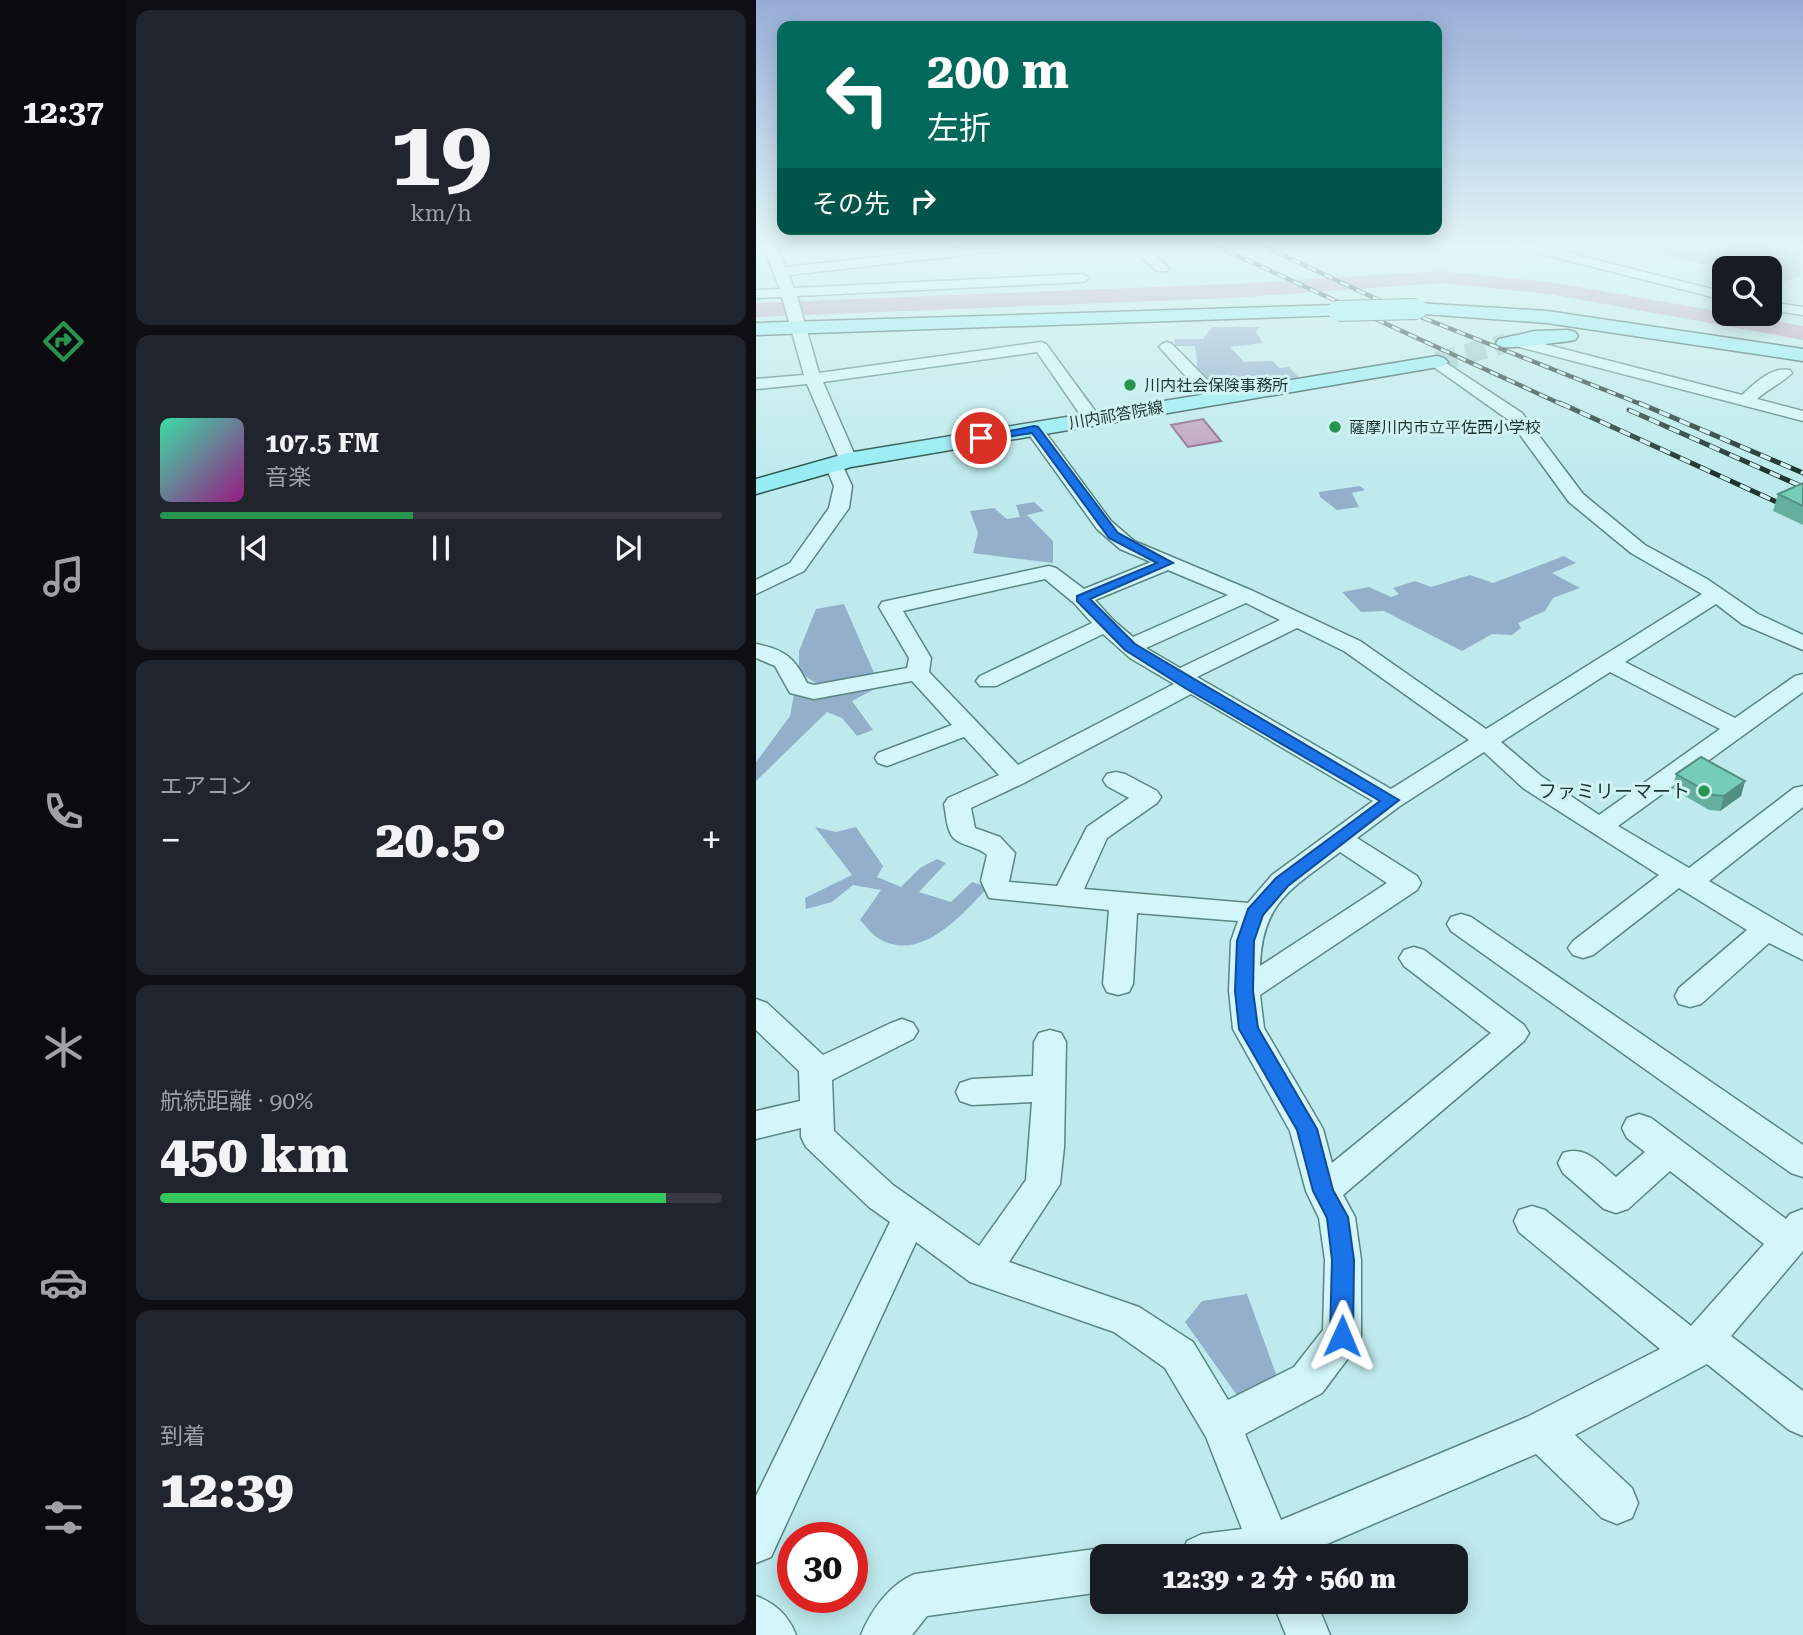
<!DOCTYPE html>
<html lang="ja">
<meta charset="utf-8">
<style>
:root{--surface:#171b24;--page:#20242c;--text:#f1f3f6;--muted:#9ea1a6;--line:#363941;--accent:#28954f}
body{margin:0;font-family:"Roboto Serif","Noto Sans JP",serif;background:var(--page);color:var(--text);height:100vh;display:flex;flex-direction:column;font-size:26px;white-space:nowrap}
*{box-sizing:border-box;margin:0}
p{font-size:23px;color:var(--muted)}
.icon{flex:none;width:38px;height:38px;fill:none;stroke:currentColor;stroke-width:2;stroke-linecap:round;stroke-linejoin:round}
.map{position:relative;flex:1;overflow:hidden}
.sheet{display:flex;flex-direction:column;gap:10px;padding:10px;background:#0d0f14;width:630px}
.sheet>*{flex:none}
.banner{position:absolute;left:21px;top:21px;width:665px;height:214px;border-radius:14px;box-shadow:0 4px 18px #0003;background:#00695c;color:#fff;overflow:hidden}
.tools{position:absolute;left:956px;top:256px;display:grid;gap:14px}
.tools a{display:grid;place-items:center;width:70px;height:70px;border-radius:14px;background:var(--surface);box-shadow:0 4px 18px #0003;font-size:35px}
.speed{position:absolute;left:21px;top:1522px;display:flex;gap:14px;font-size:35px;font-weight:700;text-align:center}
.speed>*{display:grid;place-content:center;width:91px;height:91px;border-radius:50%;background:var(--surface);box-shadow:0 4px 18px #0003;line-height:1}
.speed .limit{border:10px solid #d22;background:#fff;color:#111}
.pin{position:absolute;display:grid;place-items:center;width:60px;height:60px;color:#fff;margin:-30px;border:4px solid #fff;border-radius:50%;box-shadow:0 2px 7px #0007}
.me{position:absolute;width:77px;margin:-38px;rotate:1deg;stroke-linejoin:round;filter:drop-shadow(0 0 5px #0008)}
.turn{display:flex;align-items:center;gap:24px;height:147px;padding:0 35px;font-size:32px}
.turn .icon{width:91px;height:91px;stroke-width:2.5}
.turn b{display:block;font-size:49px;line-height:60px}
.then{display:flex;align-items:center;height:66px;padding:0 35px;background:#0003;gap:14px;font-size:26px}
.big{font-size:52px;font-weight:800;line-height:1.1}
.sheet .card{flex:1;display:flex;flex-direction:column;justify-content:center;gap:10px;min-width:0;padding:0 24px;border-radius:14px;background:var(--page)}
.sheet .dial{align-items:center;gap:0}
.dial b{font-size:91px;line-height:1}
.song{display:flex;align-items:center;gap:21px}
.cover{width:84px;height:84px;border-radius:10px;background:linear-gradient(135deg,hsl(160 70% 55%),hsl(310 70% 35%))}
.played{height:7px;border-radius:4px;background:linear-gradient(90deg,var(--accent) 45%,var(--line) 45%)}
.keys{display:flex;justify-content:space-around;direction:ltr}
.heat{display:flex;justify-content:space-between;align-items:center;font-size:38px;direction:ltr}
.charge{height:10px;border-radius:5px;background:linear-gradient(90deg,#34c759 90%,var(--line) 0)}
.trip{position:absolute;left:334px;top:1544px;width:378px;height:70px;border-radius:14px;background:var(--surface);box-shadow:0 4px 18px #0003;font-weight:800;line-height:70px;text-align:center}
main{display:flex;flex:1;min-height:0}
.menu{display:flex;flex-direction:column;width:126px;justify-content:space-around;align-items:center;background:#090b0e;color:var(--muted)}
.menu .icon{width:49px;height:49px}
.menu .on{color:var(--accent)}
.menu b{font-size:32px;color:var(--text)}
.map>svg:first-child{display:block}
.green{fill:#93b0cb}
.water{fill:#bfa2bd;stroke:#8d6a89;stroke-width:2}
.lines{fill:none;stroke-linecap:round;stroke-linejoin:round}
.river{fill:#bfa2bd;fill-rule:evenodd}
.major-tunnel{stroke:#9ec6c8;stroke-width:20;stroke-dasharray:20 10;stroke-linecap:butt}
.minor-casing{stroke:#588681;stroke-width:3}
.major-casing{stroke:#2c534d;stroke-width:3}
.minor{fill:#d2f6f9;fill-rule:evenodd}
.major{fill:#96edf2;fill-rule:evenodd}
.rail-far1-casing{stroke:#1c3532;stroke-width:4.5}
.rail-casing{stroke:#1c3532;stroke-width:5}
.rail-far1{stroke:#cff2f5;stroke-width:2.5;stroke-dasharray:9;stroke-linecap:butt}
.rail{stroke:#cff2f5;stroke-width:3.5;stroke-dasharray:11;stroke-linecap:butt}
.major-bridge-casing{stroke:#2c534d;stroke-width:22;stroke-linecap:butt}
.major-bridge{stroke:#96edf2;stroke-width:20}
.wall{fill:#65af9f}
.shaded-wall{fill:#528f82}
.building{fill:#75ccb9;stroke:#528f82;stroke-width:2}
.route{fill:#1a73e8;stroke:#114b97;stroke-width:2}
.poi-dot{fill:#28954f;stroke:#cff2f5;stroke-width:2.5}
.labels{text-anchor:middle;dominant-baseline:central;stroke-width:6;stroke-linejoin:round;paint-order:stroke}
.far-poi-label{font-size:16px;fill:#1c3532;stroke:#cff2f5;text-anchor:start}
.far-street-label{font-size:16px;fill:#1c3532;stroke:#cff2f5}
.poi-label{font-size:19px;fill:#1c3532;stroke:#cff2f5;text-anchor:end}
</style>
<main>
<nav class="menu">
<b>12:37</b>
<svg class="icon on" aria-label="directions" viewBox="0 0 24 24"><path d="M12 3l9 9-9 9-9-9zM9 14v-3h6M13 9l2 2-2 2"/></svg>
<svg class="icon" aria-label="music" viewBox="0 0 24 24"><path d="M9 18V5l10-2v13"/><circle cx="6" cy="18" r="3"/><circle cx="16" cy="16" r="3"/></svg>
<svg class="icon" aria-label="phone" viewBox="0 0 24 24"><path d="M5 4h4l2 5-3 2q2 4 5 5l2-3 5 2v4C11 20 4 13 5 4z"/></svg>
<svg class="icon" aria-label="climate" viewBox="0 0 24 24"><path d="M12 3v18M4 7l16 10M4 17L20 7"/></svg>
<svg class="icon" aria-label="car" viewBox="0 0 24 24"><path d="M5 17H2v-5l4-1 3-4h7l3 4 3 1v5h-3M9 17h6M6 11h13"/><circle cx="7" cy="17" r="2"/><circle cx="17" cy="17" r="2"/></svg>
<svg class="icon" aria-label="filters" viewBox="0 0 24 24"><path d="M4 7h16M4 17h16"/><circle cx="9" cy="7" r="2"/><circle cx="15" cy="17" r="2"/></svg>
</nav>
<section class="sheet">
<div class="card dial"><b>19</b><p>km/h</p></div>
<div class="card">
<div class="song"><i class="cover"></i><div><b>107.5 FM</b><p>音楽</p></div></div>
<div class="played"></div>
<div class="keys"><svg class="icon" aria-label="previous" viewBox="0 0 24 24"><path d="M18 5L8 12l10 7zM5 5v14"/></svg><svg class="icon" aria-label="pause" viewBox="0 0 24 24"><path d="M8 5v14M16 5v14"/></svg><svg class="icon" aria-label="next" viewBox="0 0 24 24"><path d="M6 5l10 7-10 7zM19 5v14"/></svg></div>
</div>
<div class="card"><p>エアコン</p>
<div class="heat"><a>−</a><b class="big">20.5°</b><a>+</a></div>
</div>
<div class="card"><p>航続距離 · 90%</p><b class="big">450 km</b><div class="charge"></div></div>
<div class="card"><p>到着</p><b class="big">12:39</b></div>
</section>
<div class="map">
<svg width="1047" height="1635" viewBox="0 0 1047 1635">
<rect width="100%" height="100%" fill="#bfeaed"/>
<g class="green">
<polygon points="779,244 1043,244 1045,276 1013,286 1013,268 968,269 901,253 827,254"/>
<polygon points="456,327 504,327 500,331 506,343 474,347 488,362 517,361 523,368 533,367 545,380 461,393 442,372 439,346 419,346 418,339 447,339"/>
<polygon points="604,486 609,490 596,493 603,507 581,510 564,497 563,492"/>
<polygon points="278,502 288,511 271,515 297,541 297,563 217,553 222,533 214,511 238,508 251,519 264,517 260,505"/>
<polygon points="808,556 820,563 796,573 824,588 797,598 789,611 762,623 765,628 756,635 736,634 706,651 628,611 605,612 586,592 613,587 635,597 643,594 637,588 659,581 675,587 714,575 737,583"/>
<polygon points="88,604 118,673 77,684 61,684 43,672 43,651 60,609"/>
<polygon points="114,686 117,690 96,701 117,730 101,736 86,718 71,712 0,781 0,762 34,716 38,694 85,694"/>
<path d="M59,827L80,832L100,827L127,866L121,877L145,887L164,868L181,859L190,863L163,892L195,902L216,882L232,887C206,915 162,967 119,936C114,932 109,925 104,920L125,890L97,885L76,902L50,909L49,898L96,875Z"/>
<polygon points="491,1294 520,1374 483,1398 429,1322 446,1301"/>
</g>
<polygon class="water" points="447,419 465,441 432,447 415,425"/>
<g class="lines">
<polygon class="river" points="685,271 793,282 1047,326 1047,340 793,294 685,283 475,298 0,317 0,303 475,284"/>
<polyline class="major-tunnel" points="681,362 750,343"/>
<g class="minor-casing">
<g id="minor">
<polygon points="6,244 18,244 30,267 240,244 277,244 271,248 33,275 38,288 327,274 334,278 327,282 41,296 63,373 285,342 290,344 345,419 336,424 330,423 281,352 67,382 101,460 98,464 86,464 96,486 93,508 48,571 0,594 0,580 34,563 73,508 78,486 69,465 72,461 84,461 51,384 0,389 0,379 48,375 26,297 0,298 0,290 24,289"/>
<polygon points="380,244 392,244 391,247 413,268 411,271 401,271 379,251"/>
<polygon points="756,244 777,244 968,292 968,300 758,247"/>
<polygon points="1013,302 1047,307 1047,315 1013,310"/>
<path d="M757,336L986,395C998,384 1016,366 1034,370L1036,373C1026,383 1012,389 1001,399L1047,411V421L752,344L749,341L752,338Z"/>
<polygon points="411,342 416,344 464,393 466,397 464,401 452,401 406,350 403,347 406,344"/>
<path d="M681,357L766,413L827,494L889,545L951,579L1002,614L1047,635V650L986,624L960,604L869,662L979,718L1039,676L1047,674V692L862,826L933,868L1038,788L1047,786V807L953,881L1047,936V960L1013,943L945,1004L934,1007L923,1004L919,996L923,988L991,930L923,888L837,955L827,958L817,955L812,948L817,941L903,875L767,788L728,752L644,806L601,838L661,876L665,883L661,890L504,995L508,1028L567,1129L576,1163L735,1033L648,966L643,958L648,950L658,947L668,950L768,1025L773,1033L768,1041L587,1195L599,1217L605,1260V1336L599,1349L566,1393L489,1434L525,1520L771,1417L904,1349L763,1232L758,1221L763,1210L776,1206L789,1210L935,1326L1008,1244L914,1171L872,1209L860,1213L848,1209L807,1173L802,1163L807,1153C830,1145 843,1163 860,1177L889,1152L871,1138L866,1128L871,1118L883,1114L895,1118L1030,1219L1034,1214L1047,1209V1251L975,1336L1047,1391V1436L1033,1430L951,1364L819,1435L876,1488L882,1503L876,1518L861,1524L846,1518L780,1454L543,1556H425L431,1541L446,1534L486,1529L450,1437L409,1368L358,1332L214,1282L160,1242L15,1557L0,1563V1496L134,1222L113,1207L50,1147L45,1137V1128L0,1139V1111L44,1101L43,1071L0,1030V999L11,1003L67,1055L135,1023L146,1019L157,1023L162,1031L157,1039L76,1080L78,1131L137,1185L223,1246L270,1180L276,1102L216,1105L204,1101L200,1092L204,1083L216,1079L277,1076L278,1042L283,1033L294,1030L305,1033L310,1042L308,1147L304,1184L253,1262L383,1307L437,1342L472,1400L538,1367L567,1330L569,1260L563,1218L550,1191L534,1131L477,1029L473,991L475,941L482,921L381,913L377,984L373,992L362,995L351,992L347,984L353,910L233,898L225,881L231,855C221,845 198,846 194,832C190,824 190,813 188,804L192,798L243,775L208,737L131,766L122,763L119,758L122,753L196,725L156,681L58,699L34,693L19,666L0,658V644C28,649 39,658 51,683L58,685L151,668L153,658L123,607L126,602L293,566L300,568L328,589L395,562L364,549L341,529L269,429L278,424L284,425L355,521L378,541L497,591L604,641L730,729L946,594L875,553L813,502L754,421L675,365L673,362ZM412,570L472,595L377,637L357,620L339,600ZM289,579L318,603L336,623L224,676L220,681L224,686H240L347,634L374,658L418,684L262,765L173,672L175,658L147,611ZM490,603L524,620L424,668L390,648ZM541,628L588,651L713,740L635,789L441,677ZM854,672L964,729L843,815L785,776L745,742ZM435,694L617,801L516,875L492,903L328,889L351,838L401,803L405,797L401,791L369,774L360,772L351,774L347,780L351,786L373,798L331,827L301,886L253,882L259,853L244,837L219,828L215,808L268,783ZM584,852L631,883L504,966C506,901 537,888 584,852Z"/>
<polygon points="705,914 715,917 1047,1145 1047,1177 1035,1173 695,931 691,924 695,917"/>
<path d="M346,1548L362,1556H346V1592L171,1616L156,1635H105C115,1610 134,1584 159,1574Z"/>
<path d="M0,1596C20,1604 32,1615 40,1635H0Z"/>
<polygon points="516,1601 560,1601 574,1635 530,1635"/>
</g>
</g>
<g class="major-casing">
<g id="major">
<polygon points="661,303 791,311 1047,349 1047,361 791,323 654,313 651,309 654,305"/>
<polygon points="582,305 592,311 589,315 0,335 0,323"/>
<path d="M812,330L819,332L822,336L819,340C810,342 749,349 743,347L740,343L743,339L779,331Z"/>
<polygon points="681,356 688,358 692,362 688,366 95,467 0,494 0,479 92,453"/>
</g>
</g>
<use href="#minor" class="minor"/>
<use href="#major" class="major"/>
<g class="rail-far1-casing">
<g id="rail-far1">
<polyline points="456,244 807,405"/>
<polyline points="503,244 627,302 887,405"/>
</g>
</g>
<g class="rail-casing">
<g id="rail">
<polyline points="804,403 1047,514"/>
<polyline points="883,403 1047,473"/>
<polyline points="873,410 1047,487"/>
</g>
</g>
<use href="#rail-far1" class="rail-far1"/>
<use href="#rail" class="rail"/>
<g class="major-bridge-casing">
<polyline id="major-bridge" points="582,311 661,309"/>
</g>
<use href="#major-bridge" class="major-bridge"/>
</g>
<g class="wall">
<polygon points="1047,483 1047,525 1017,511 1022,494"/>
<polygon points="920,774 989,781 985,796 964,811 953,810 917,789"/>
</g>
<polygon class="shaded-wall" points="989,781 985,796 964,811 968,796"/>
<g class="building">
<polygon points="1047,483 1047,506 1022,494"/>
<polygon points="945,757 989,781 968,796 957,795 920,774"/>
</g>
<linearGradient id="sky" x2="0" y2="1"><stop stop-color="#97add7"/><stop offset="0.52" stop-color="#e2f6f7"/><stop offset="1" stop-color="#e2f6f7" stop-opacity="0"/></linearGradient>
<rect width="1047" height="473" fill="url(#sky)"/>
<polygon class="route" points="278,426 282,427 362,533 417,563 334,599 379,644 643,800 532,886 507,915 498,941 497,991 502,1028 561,1129 577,1190 592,1217 598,1260 597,1336 594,1343 586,1347 578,1343 574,1336 576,1260 571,1218 557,1191 541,1130 483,1029 479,991 481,941 492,909 520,878 624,801 429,688 369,650 321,601 321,596 401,563 353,538 276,433 225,441 220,438"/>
<g class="poi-dot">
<circle cx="374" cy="385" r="7"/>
<circle cx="579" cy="427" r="7"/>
<circle cx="948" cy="791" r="7"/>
</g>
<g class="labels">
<g class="far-poi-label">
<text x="388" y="385">川内社会保険事務所</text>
<text x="593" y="427">薩摩川内市立平佐西小学校</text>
</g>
<g class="far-street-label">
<text transform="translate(360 415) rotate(-10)">川内祁答院線</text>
</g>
<g class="poi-label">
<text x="934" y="791">ファミリーマート</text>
</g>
</g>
</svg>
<div class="tools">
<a><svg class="icon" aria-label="search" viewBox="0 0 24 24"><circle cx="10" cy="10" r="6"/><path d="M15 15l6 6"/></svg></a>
</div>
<div class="speed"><div class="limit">30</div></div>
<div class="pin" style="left:225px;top:438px;background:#d93025"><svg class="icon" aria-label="arrive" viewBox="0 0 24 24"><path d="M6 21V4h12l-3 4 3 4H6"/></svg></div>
<svg class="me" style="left:586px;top:1336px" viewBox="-20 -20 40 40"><path d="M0-17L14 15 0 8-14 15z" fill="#1a73e8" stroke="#fff" stroke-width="4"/></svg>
<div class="trip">12:39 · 2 分 · 560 m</div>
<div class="banner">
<div class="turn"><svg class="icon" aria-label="left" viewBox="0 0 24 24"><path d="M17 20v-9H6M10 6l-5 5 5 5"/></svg><div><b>200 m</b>左折</div></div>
<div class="then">その先<svg class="icon" aria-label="right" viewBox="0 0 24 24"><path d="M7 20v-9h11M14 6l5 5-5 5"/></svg></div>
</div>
</div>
</main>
